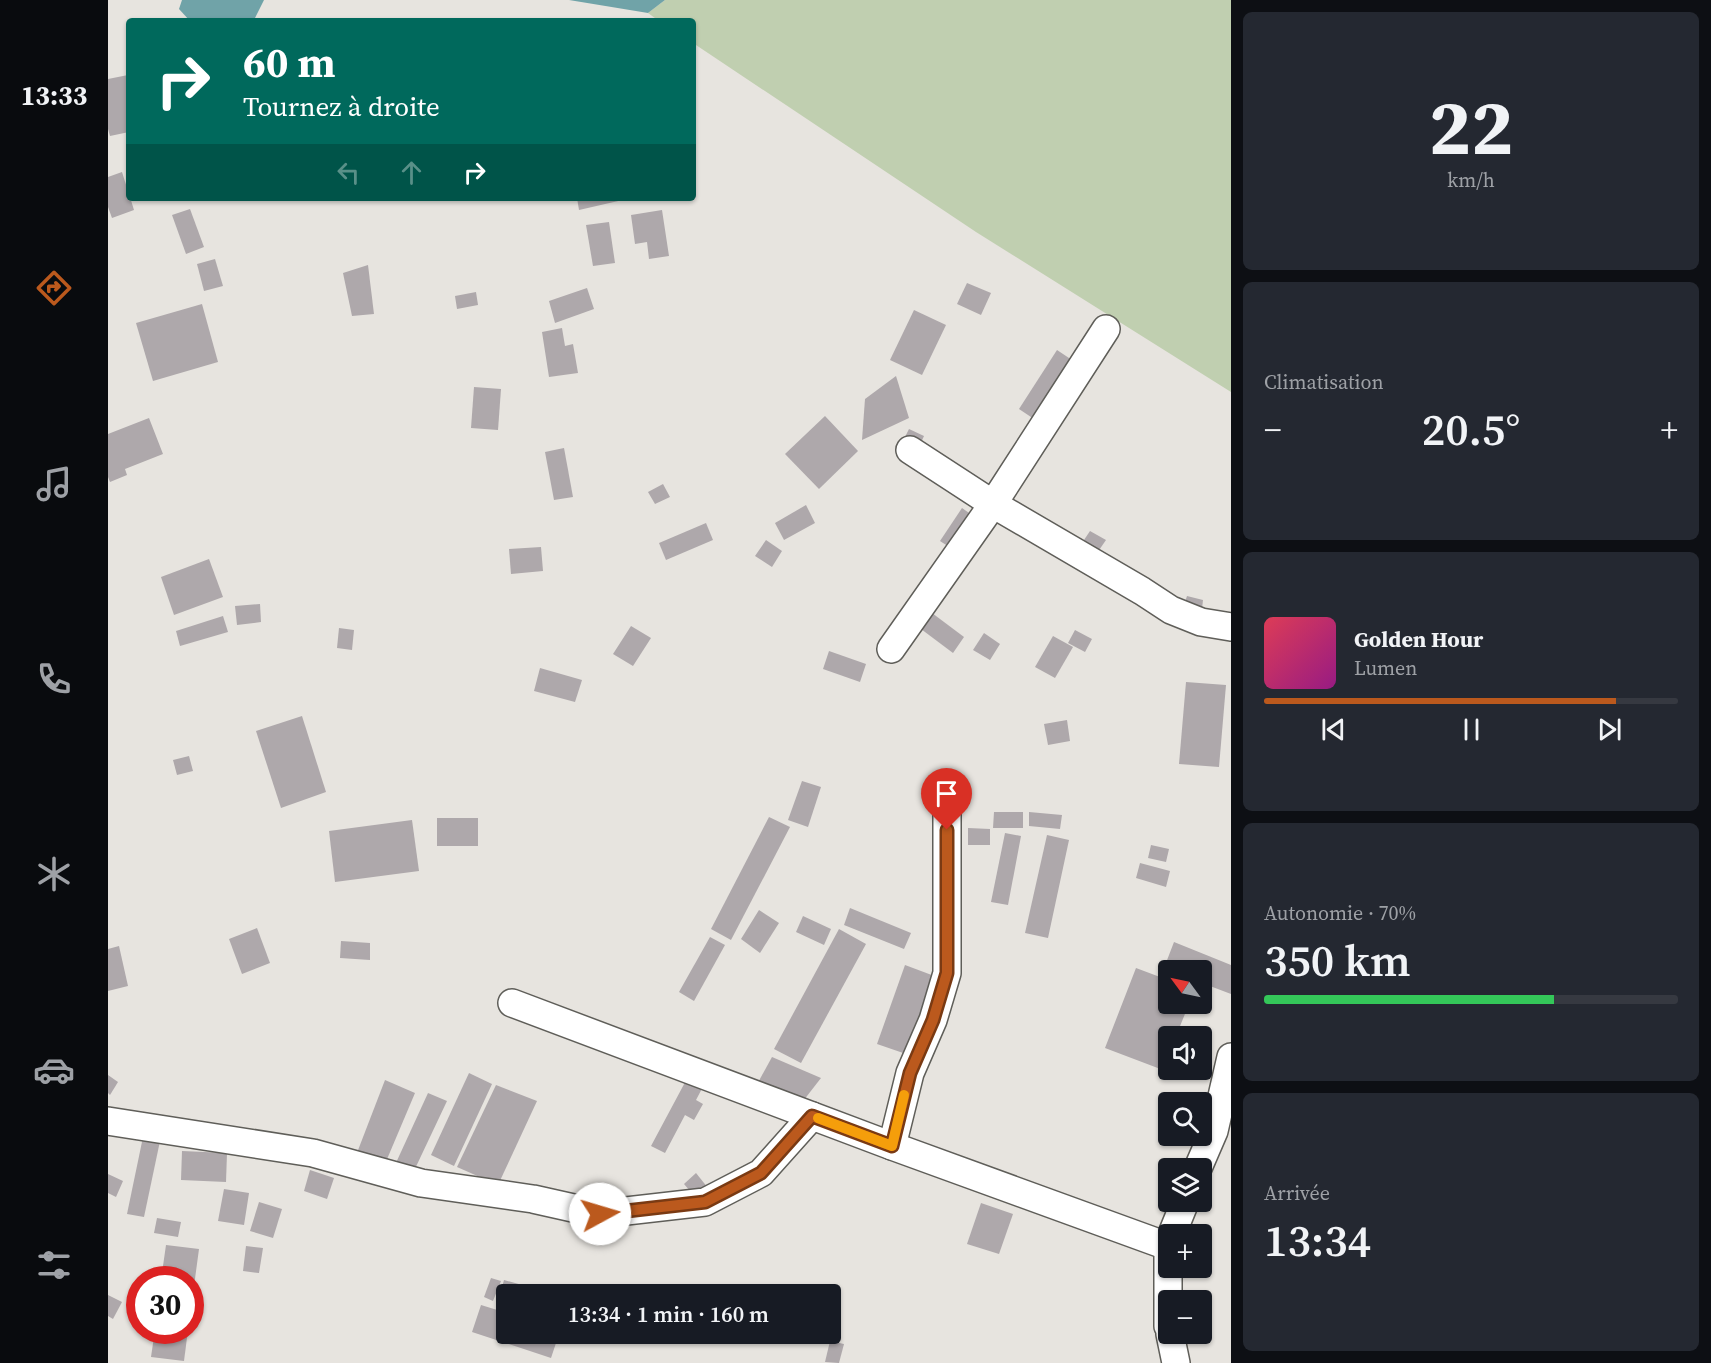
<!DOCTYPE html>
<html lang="fr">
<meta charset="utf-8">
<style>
:root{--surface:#171b24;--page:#242831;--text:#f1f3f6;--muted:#9ea1a6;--line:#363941;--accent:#bb591d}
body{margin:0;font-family:"Source Serif 4",serif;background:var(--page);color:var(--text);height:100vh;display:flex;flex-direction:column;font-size:22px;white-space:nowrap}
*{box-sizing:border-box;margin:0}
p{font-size:20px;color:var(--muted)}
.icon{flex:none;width:33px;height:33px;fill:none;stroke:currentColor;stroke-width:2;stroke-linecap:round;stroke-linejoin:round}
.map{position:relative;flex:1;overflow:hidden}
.drawer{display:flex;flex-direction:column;gap:12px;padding:12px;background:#0d0f14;width:480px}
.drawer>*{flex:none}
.guide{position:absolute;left:18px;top:18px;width:570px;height:183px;border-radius:6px;box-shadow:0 2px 4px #0004;background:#00695c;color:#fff;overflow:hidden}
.needle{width:39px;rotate:303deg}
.buttons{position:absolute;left:1050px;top:960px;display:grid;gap:12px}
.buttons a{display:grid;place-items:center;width:54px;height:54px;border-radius:6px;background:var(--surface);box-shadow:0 2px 4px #0004;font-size:30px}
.speed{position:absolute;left:18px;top:1266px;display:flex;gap:12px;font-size:30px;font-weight:700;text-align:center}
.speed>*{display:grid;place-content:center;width:78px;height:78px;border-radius:50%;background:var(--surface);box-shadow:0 2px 4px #0004;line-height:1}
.speed .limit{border:9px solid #d22;background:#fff;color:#111}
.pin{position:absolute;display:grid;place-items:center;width:51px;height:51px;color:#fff;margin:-62px -26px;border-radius:50% 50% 50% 0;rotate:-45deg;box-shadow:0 0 6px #0007}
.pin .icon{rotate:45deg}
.me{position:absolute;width:66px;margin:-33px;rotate:84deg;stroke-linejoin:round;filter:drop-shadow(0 0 4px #0008)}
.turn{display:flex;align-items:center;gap:21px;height:126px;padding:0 18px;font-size:27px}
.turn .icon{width:78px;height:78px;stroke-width:2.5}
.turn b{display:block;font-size:42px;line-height:51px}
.lanes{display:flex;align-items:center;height:57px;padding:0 18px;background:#0003;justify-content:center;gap:30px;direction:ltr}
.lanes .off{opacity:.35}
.big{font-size:45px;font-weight:600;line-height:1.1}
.drawer .tile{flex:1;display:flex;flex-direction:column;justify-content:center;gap:9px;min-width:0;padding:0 21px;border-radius:9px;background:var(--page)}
.drawer .dial{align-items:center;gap:0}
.dial b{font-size:78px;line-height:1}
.song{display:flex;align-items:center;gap:18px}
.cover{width:72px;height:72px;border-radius:9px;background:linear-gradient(135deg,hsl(350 70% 55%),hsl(310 70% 35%))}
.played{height:6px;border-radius:3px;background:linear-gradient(90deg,var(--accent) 85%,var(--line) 85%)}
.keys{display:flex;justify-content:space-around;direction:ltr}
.heat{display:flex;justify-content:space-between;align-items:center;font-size:33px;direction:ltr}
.charge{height:9px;border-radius:4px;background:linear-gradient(90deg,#34c759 70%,var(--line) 0)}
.trip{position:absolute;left:388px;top:1284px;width:345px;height:60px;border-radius:6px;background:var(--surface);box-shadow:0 2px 4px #0004;font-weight:600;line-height:60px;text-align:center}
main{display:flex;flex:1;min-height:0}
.dock{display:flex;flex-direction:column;width:108px;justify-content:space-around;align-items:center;background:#090b0e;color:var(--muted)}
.dock .icon{width:42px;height:42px}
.dock .on{color:var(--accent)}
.dock b{font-size:27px;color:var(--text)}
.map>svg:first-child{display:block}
.green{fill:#c0cfb0}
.water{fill:#70a3a8}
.building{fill:#aea8ab}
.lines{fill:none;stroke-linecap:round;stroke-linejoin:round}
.minor-casing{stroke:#5f5e59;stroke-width:30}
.minor{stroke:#fff;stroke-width:27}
.route-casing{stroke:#7a3a13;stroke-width:15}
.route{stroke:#bb591d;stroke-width:10}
.slow{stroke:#f59e0b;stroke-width:10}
</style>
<main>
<nav class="dock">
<b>13:33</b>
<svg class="icon on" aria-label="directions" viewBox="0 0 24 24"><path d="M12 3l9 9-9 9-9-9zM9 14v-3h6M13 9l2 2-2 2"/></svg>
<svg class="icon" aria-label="music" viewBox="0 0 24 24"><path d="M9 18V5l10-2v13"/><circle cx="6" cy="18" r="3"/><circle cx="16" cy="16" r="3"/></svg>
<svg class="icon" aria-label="phone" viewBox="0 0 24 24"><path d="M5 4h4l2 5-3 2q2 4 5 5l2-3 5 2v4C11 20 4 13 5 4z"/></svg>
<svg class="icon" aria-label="climate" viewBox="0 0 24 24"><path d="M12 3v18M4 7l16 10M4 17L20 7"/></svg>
<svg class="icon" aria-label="car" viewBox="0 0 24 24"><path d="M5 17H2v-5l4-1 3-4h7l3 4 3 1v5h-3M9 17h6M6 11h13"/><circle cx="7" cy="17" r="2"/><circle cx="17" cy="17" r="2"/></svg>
<svg class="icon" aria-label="filters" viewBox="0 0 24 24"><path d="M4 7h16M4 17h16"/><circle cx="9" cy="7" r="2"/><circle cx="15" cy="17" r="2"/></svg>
</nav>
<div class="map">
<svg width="1123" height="1363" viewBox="0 0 1123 1363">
<rect width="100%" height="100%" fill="#e7e4df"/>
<polygon class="green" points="557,0 1123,0 1123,392 868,232 585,43 585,21 551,21 540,13"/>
<g class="water">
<polygon points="74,0 156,0 146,20 137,21 82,21 71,9"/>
<polygon points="461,0 557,0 540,13"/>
</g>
<g class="building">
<polygon points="20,75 21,132 2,136 0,129 0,79"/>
<polygon points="14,172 26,210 4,218 0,207 0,177"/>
<polygon points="469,198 519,198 519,199 471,210"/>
<polygon points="82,209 96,247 78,254 64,215"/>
<polygon points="554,210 561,256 541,259 539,242 527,244 523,215"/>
<polygon points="501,222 507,263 485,266 478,225"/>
<polygon points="107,259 115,286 96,291 89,264"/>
<polygon points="260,265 266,314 244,316 235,273"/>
<polygon points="859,283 883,293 873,315 849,304"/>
<polygon points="479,288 486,309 447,323 441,301"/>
<polygon points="368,292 370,305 349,309 347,296"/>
<polygon points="94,304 110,362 45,381 28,323"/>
<polygon points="806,310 838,325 814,375 782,360"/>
<polygon points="454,328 457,346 465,344 470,373 441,377 434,332"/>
<polygon points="949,350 970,364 932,423 911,409"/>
<polygon points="788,376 801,418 754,440 757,399"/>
<polygon points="366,387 393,389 390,430 363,428"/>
<polygon points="717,416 750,451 711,489 677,454"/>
<polygon points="41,418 55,454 17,469 19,475 2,482 0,477 0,434"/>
<polygon points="801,429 816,436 809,451 794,443"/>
<polygon points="456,448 465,497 446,500 437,452"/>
<polygon points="555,484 562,497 547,504 540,492"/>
<polygon points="698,505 707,523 676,540 667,523"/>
<polygon points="854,508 871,520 849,552 832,541"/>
<polygon points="598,523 605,540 558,560 551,543"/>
<polygon points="982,531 998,540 985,559 970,549"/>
<polygon points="658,540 674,551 664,567 647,556"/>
<polygon points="433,547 435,571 403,574 401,549"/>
<polygon points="101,559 115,597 66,615 53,577"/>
<polygon points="1079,596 1095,600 1094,609 1076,605"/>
<polygon points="152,604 153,622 129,625 127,606"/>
<polygon points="820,610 856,637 845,653 809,626"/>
<polygon points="115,616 120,632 72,646 68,631"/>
<polygon points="523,626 543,638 525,666 505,654"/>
<polygon points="231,628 246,630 244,650 229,648"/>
<polygon points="967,630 984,639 977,652 960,643"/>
<polygon points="876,633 892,644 882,660 865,650"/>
<polygon points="945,636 965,647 947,678 927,667"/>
<polygon points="721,651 758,664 752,682 715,669"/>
<polygon points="432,668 474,680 467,702 426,691"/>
<polygon points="1078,682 1118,685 1111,767 1071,764"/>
<polygon points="194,716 218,792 173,808 148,731"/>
<polygon points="959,720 962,741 940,745 936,724"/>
<polygon points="81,756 85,771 69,775 65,760"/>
<polygon points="694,781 713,787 700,827 680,820"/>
<polygon points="886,812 915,812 915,828 885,828"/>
<polygon points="921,812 954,815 952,829 921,826"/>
<polygon points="661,817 682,827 623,940 603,929"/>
<rect x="329" y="818" width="41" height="28"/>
<polygon points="304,820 311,871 227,882 221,831"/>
<polygon points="860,828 882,829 882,845 860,845"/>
<polygon points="897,833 913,836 900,905 883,902"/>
<polygon points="939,835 961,840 940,938 917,933"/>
<polygon points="1043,845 1061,849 1058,862 1040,858"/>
<polygon points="1032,863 1062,871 1058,887 1028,878"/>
<polygon points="742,908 803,933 796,949 736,925"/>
<polygon points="651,910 671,923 652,953 633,939"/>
<polygon points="695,916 723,929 716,945 688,932"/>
<polygon points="149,928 162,963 134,974 121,939"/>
<polygon points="731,929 758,944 693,1063 666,1049"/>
<polygon points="602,937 617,945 586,1001 571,992"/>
<polygon points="233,941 262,943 262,960 232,958"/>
<polygon points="1066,942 1123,965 1123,994 1094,983 1094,970 1062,970 1056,968"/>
<polygon points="11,946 20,986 0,991 0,949"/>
<polygon points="797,965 829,977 801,1055 769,1044"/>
<polygon points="1028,968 1060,980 1060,1004 1081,1004 1068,1036 1060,1036 1060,1057 1055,1070 997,1048"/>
<polygon points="664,1057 713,1078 692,1105 647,1088"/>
<polygon points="361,1073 384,1084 346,1166 323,1155"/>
<polygon points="582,1073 598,1081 588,1100 595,1104 586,1120 577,1115 557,1153 543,1146"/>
<polygon points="0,1075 10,1082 2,1095 0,1093"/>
<polygon points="277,1080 307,1093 274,1171 247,1158"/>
<polygon points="388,1085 429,1101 390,1185 349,1167"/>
<polygon points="320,1093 339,1101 305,1173 287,1165"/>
<polygon points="35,1137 52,1141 36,1217 19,1214"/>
<polygon points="74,1151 119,1153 118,1182 73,1180"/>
<polygon points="202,1170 226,1178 219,1199 196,1191"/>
<polygon points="588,1173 600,1188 588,1198 576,1184"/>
<polygon points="0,1174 15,1181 8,1197 0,1193"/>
<polygon points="116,1189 141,1193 136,1225 110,1221"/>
<polygon points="151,1202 174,1209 165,1238 142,1231"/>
<polygon points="873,1203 905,1214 891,1254 859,1244"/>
<polygon points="49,1218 73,1222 70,1237 46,1233"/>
<polygon points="58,1245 91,1249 84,1301 82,1280 53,1280"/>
<polygon points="138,1246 155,1248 151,1273 135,1271"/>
<polygon points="383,1278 393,1281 385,1301 376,1297"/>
<polygon points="396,1280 446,1294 399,1294 399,1300 391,1298"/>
<polygon points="0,1295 14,1302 5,1319 0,1316"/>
<polygon points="373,1305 399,1313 399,1334 451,1334 443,1358 364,1332"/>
<polygon points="47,1330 80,1330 76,1361 43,1357"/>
<polygon points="722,1341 736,1344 731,1363 717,1362"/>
</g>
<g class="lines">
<g class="minor-casing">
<g id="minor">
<polyline points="802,450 885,504 1034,591 1063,610 1093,622 1123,627"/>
<polyline points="783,649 885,504 998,329"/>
<polyline points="404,1003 784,1146 1059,1246"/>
<polyline points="0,1121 205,1153 313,1183 425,1199 492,1214 597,1202 653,1173 704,1116"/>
<polyline points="784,1146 802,1073 825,1020 839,973 839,806"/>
<polyline points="1090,1168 1106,1131 1123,1057"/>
<polyline points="1064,1234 1077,1202"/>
<polyline points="1060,1243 1060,1326"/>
<polyline points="1062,1334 1068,1363"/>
</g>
</g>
<use href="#minor" class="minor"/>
</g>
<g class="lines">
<g class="route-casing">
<polyline id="route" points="492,1214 597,1202 653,1173 704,1116 784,1146 802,1073 825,1020 839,973 839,830"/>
</g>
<use href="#route" class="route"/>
<polyline class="slow" points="710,1118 784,1146 796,1095"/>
</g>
</svg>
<div class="buttons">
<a><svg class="needle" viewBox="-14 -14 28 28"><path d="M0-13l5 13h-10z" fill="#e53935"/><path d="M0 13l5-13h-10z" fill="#9ea1a6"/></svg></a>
<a><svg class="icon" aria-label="sound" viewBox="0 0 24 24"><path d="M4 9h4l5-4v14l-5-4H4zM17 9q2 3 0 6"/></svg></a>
<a><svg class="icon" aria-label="search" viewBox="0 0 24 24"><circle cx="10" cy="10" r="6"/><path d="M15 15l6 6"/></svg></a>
<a><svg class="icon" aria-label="layers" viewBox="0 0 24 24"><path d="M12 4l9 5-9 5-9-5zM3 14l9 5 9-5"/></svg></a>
<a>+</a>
<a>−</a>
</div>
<div class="speed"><div class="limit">30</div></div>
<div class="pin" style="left:839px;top:830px;background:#d93025"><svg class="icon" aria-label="arrive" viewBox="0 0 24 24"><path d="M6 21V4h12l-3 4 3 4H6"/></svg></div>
<svg class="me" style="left:492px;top:1214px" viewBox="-20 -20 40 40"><circle r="19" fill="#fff"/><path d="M0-13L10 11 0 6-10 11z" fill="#bb591d"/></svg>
<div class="trip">13:34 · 1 min · 160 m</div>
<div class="guide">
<div class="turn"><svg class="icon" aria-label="right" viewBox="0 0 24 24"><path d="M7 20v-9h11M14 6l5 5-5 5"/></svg><div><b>60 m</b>Tournez à droite</div></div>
<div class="lanes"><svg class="icon off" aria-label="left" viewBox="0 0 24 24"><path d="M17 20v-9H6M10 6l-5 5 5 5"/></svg><svg class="icon off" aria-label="ahead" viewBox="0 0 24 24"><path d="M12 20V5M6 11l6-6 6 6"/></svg><svg class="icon" aria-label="right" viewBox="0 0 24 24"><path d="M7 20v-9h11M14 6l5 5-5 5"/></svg></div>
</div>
</div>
<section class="drawer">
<div class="tile dial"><b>22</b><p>km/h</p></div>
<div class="tile"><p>Climatisation</p>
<div class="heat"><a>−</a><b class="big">20.5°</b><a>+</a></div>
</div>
<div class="tile">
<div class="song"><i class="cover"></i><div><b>Golden Hour</b><p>Lumen</p></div></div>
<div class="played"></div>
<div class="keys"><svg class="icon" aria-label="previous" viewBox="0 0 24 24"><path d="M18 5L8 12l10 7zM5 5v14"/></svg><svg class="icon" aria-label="pause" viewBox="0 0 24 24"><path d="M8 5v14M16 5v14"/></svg><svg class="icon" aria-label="next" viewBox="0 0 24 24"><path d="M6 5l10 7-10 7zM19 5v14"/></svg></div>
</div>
<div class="tile"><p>Autonomie · 70%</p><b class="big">350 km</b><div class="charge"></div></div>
<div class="tile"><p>Arrivée</p><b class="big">13:34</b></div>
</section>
</main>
